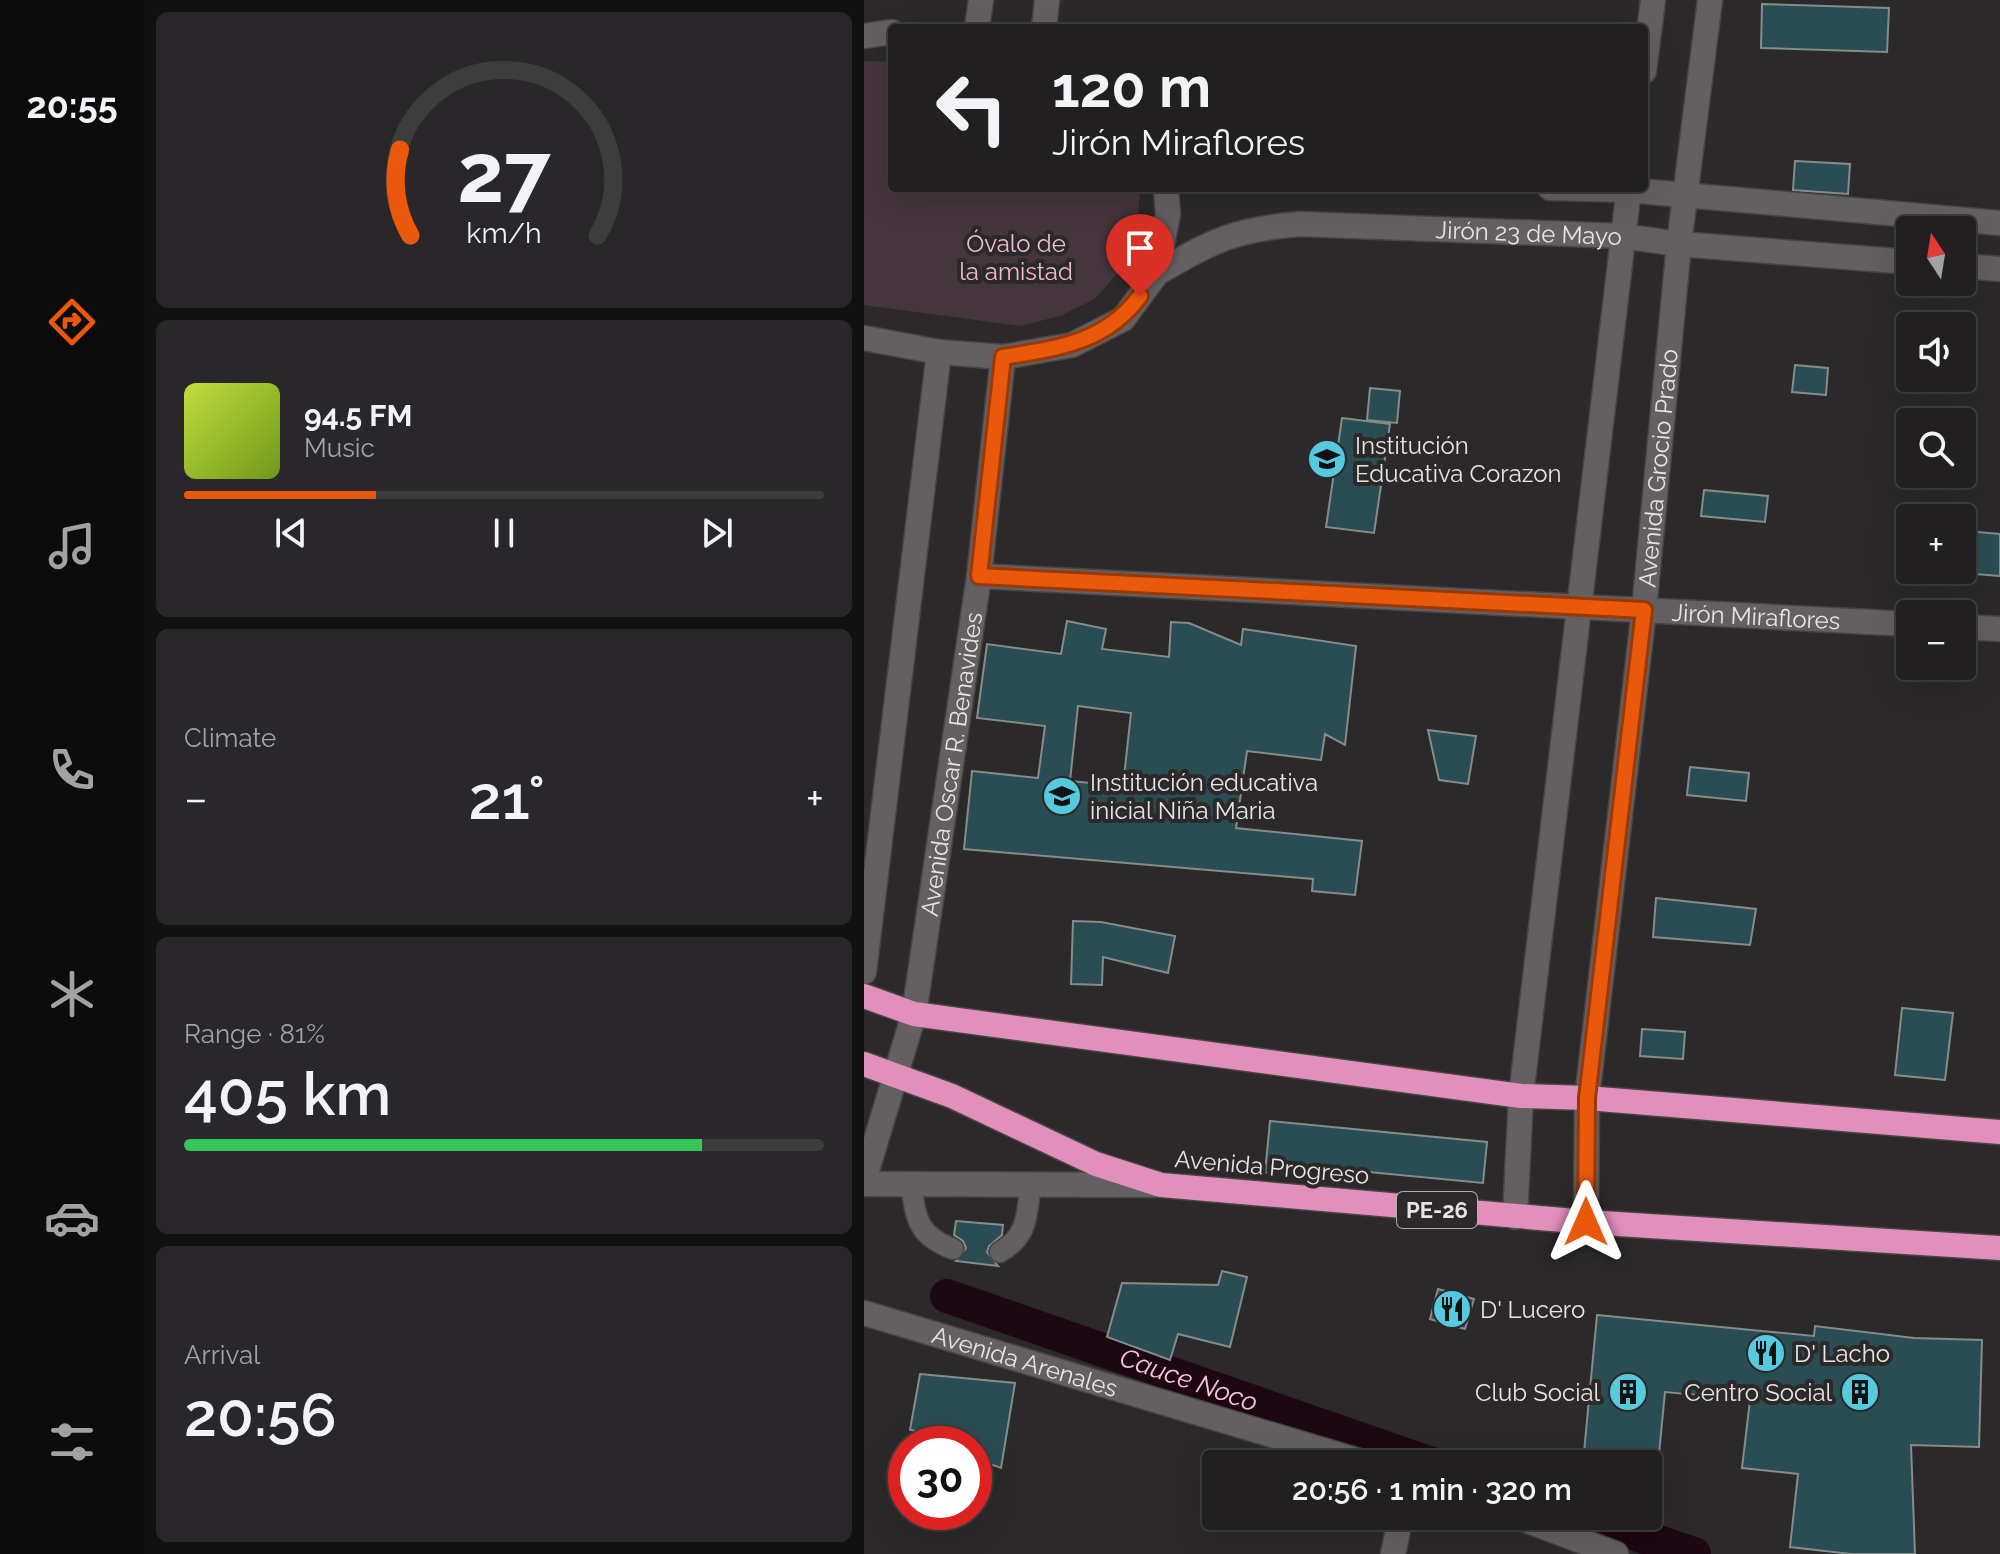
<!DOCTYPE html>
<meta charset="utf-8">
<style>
:root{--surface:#211f20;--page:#292729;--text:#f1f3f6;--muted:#a2a2a5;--line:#3e3d3e;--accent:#ea580c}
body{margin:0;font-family:Raleway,sans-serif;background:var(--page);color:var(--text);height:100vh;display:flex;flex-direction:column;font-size:30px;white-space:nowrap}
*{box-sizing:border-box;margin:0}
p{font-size:26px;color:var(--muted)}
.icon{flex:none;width:44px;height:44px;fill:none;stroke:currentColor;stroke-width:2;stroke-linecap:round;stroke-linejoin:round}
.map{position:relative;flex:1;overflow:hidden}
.panel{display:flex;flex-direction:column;gap:12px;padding:12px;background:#121112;width:720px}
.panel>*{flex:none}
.banner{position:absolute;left:24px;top:24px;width:760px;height:168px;border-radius:8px;box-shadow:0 8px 32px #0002,0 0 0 2px var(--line);background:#211f20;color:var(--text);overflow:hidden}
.needle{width:52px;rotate:348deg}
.tools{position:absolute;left:1032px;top:216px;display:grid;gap:16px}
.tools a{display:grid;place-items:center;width:80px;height:80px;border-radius:8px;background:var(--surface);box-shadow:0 8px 32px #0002,0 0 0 2px var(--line);font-size:40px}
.speed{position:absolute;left:24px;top:1426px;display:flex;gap:16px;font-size:40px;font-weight:700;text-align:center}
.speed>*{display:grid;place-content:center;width:104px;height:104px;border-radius:50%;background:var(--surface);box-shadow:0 8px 32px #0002,0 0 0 2px var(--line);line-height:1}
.speed .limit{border:12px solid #d22;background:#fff;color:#111}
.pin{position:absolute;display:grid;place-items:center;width:68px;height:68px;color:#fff;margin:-82px -34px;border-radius:50% 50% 50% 0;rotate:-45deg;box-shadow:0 0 8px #0007}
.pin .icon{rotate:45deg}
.me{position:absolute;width:88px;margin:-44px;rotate:0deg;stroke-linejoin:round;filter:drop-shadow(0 0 6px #0008)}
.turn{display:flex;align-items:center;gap:28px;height:168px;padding:0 32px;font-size:36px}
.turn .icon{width:104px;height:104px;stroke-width:2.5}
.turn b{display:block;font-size:56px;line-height:68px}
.big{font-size:60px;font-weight:600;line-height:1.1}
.panel .tile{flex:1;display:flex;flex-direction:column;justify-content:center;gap:12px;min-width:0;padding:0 28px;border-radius:12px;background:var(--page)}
.panel .dial{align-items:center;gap:0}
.dial svg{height:208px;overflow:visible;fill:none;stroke:var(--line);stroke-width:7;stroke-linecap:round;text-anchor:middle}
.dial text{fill:var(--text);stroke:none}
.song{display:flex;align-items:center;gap:24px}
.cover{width:96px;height:96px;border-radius:12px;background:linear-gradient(135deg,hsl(70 70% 55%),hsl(80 70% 35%))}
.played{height:8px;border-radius:4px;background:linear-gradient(90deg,var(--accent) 30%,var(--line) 30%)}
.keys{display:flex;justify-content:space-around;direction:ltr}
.heat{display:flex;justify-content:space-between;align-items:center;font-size:44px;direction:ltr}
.charge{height:12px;border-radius:6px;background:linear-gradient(90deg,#34c759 81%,var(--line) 0)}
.trip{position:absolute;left:338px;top:1450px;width:460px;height:80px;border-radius:8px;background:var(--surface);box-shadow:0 8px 32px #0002,0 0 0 2px var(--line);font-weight:600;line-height:80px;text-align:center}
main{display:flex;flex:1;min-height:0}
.tabs{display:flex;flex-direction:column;width:144px;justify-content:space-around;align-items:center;background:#0d0c0d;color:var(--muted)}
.tabs .icon{width:56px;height:56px}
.tabs .on{color:var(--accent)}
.tabs b{font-size:36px;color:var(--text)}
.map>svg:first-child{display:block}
.green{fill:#45353d}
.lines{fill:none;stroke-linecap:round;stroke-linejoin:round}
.canal{stroke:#1c0713;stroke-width:34}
.building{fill:#2a4d53;stroke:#868b8c;stroke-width:2;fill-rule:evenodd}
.lane-casing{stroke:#474445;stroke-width:23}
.street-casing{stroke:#474445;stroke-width:27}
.highway-casing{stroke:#474445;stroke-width:27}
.lane{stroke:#646062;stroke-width:20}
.street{stroke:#646062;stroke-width:24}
.highway{stroke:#e38fbc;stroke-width:24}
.route-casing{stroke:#983908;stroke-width:20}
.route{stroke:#ea580c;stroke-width:14}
.labels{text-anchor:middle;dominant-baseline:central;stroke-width:8;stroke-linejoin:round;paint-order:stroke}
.shield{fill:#2c292a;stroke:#afacad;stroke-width:2}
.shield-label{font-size:22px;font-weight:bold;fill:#e7e4e5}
.street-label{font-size:24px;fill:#e7e4e5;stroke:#2c292a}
.park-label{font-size:24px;fill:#f0b9d5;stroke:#2c292a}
.poi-label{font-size:24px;fill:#e7e4e5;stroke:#2c292a;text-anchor:start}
.water-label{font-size:26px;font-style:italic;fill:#fac3de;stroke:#2c292a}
</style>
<main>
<nav class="tabs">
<b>20:55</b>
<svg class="icon on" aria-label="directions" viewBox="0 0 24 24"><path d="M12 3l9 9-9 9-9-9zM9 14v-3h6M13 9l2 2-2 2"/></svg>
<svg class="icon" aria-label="music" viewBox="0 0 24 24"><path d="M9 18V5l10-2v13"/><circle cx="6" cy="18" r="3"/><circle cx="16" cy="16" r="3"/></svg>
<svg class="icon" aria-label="phone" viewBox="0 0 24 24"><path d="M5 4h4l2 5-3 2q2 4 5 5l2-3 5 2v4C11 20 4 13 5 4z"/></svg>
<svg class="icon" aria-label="climate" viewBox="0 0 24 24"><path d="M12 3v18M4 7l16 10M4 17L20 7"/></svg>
<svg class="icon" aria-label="car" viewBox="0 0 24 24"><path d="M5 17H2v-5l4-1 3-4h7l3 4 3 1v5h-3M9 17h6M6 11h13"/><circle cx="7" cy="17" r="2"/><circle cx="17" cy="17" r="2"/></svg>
<svg class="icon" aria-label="filters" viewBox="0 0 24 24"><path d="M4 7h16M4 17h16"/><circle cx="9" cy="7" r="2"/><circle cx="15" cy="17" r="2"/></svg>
</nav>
<section class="panel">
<div class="tile dial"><svg viewBox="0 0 100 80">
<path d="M14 69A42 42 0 1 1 86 69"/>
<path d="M14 69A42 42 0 0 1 10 36" stroke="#ea580c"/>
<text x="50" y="56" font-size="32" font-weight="700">27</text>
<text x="50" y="72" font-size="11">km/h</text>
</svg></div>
<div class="tile">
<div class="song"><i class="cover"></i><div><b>94.5 FM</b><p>Music</p></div></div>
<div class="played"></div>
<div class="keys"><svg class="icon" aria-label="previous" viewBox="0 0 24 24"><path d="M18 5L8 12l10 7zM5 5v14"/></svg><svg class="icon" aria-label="pause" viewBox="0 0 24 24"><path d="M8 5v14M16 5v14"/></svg><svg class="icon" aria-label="next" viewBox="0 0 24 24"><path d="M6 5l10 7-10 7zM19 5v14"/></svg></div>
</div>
<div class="tile"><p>Climate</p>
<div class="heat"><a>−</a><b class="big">21°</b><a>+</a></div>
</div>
<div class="tile"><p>Range · 81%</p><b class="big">405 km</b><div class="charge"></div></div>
<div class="tile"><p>Arrival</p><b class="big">20:56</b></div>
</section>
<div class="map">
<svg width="1136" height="1554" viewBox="0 0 1136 1554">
<rect width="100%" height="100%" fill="#2c292a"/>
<polygon class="green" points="0,61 28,62 28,188 276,188 273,231 256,270 231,299 196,316 156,326 0,305"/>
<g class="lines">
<g class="canal">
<path id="s1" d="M83,1296L568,1464"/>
<polyline points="718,1516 830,1554"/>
</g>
</g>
<g class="building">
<polygon points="898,4 1025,8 1023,52 897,48"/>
<polygon points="931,161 986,164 984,194 929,190"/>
<polygon points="931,365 964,368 962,395 928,392"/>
<polygon points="506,388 536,391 533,423 503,420"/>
<polygon points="478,418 526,424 510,533 462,527"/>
<polygon points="840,490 904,496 901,522 837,516"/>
<polygon points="1103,531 1136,534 1136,576 1099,573"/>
<path d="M203,621L242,629L238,649L305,657L307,622L325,623L377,645L379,629L492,646L481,745L461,734L457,760L383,751L372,828L498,841L491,895L448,891L449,879L100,849L108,771L174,778L181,726L113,718L123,644L197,654ZM214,706L267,713L259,786L206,781Z"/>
<polygon points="564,730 612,736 604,784 575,780"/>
<polygon points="826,767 885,773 882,801 823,795"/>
<polygon points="792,898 892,909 886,945 789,937"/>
<polygon points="209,921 237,922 311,936 304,973 239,957 238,985 207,984"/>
<polygon points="1038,1008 1089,1013 1081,1080 1031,1075"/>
<polygon points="778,1029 821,1032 819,1059 776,1056"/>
<polygon points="406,1121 623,1142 619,1183 442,1166 401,1173"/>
<polygon points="92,1221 139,1225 138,1235 125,1246 123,1252 134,1266 92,1261 102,1248 99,1241 90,1235"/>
<polygon points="358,1271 383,1277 366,1347 314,1334 306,1360 243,1337 258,1283 354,1285"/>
<polygon points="574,1289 610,1299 601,1329 566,1319"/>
<polygon points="733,1315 950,1336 951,1326 1050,1338 1118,1340 1115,1447 1047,1445 1051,1554 987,1554 926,1547 934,1474 878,1468 886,1400 801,1392 794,1464 719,1463"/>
<polygon points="56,1374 151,1383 137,1468 110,1458 110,1444 100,1444 101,1439 46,1430"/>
</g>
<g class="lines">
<g class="lane-casing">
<g id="lane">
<path d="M47,1184C52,1219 53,1235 89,1249"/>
<path d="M136,1252C165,1235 162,1216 167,1184"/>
</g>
</g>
<g class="street-casing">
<g id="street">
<polyline points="113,28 117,0"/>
<polyline points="180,28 183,0"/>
<polyline points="0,36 28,32"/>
<polyline points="780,71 789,0"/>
<polyline points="686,188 764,190 1136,223"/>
<polyline points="1098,266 1136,269"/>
<path id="s2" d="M293,273C349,241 370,229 436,224L758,236L815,244L1046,262"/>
<polyline points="0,338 75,352 139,357 208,345 259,319 293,273 304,214 302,188"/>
<path id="s3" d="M115,576L1046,624"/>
<polyline points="1098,627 1136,629"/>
<polyline points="0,972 75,352"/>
<path id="s4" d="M0,1180L50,1014L115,576L139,357"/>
<polyline points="0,1184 290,1185"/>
<polyline points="651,1217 657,1096 765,188"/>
<path id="s5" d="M722,1222L723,1098L780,610L815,244L846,0"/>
<path id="s6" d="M0,1313L505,1464"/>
<polyline points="651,1516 752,1554"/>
<polyline points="529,1554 537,1516"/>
</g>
</g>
<g class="highway-casing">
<g id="highway">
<polyline points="0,996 50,1014 657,1096 723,1098 1136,1132"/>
<polyline points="0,1064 88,1096 232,1164 297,1185 722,1222 1136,1248"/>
</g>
</g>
<use href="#lane" class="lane"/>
<use href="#street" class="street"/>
<use href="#highway" class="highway"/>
</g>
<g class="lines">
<g class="route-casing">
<path id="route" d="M276,296C241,343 194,348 139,357L115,576L780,610L723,1098L722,1222"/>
</g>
<use href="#route" class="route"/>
</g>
<defs>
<g id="school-disc" transform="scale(2)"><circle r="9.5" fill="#55cade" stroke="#2c292a"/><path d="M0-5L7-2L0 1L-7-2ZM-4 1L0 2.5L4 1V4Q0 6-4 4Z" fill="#111"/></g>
<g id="restaurant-disc" transform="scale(2)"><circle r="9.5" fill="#55cade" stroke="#2c292a"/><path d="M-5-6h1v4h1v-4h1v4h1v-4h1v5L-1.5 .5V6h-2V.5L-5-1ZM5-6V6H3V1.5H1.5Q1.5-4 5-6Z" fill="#111"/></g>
<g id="building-disc" transform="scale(2)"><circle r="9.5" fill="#55cade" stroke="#2c292a"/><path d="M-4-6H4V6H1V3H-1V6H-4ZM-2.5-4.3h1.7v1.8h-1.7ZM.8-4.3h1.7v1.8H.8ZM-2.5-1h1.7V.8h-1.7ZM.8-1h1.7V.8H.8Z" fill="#111"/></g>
</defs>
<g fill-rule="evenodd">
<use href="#school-disc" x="463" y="459"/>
<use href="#school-disc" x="198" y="796"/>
<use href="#restaurant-disc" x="588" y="1309"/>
<use href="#restaurant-disc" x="902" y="1353"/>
<use href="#building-disc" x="764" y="1392"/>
<use href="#building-disc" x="996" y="1392"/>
</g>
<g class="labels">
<rect class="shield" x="533" y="1192" width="80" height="36" rx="6"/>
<g class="shield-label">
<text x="573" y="1210">PE-26</text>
</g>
<g class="street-label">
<text stroke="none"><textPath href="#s2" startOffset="382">Jirón 23 de Mayo</textPath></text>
<text stroke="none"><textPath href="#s5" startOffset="758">Avenida Grocio Prado</textPath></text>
<text stroke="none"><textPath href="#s3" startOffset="778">Jirón Miraflores</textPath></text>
<text stroke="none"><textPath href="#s4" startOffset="426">Avenida Oscar R. Benavides</textPath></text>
<text transform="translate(408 1167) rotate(5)">Avenida Progreso</text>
<text stroke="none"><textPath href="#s6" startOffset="168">Avenida Arenales</textPath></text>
</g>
<g class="park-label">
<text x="152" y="243">Óvalo de<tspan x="152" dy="28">la amistad</tspan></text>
</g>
<g class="poi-label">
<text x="491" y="445">Institución<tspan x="491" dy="28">Educativa Corazon</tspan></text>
<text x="226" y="782">Institución educativa<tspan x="226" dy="28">inicial Niña Maria</tspan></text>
<text x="616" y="1309">D' Lucero</text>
<text x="930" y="1353">D' Lacho</text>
<text x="736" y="1392" text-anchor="end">Club Social</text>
<text x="968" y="1392" text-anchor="end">Centro Social</text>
</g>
<g class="water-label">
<text stroke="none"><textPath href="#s1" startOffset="256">Cauce Noco</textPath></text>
</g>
</g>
</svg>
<div class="tools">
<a><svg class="needle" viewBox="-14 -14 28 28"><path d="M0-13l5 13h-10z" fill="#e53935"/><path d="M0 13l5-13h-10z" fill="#a2a2a5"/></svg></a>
<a><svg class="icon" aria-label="sound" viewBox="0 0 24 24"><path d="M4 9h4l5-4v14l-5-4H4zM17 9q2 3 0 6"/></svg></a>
<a><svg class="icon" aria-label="search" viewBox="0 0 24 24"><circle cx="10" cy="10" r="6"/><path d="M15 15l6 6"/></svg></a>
<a>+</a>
<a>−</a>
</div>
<div class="speed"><div class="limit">30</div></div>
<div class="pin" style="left:276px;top:296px;background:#d93025"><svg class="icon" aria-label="arrive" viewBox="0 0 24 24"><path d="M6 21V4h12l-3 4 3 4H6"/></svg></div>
<svg class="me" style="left:722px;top:1222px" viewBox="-20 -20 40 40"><path d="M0-17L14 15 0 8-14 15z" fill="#ea580c" stroke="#fff" stroke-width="4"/></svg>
<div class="trip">20:56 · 1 min · 320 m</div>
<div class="banner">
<div class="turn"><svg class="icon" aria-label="left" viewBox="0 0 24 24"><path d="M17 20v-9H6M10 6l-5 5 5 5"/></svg><div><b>120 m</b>Jirón Miraflores</div></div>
</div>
</div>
</main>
